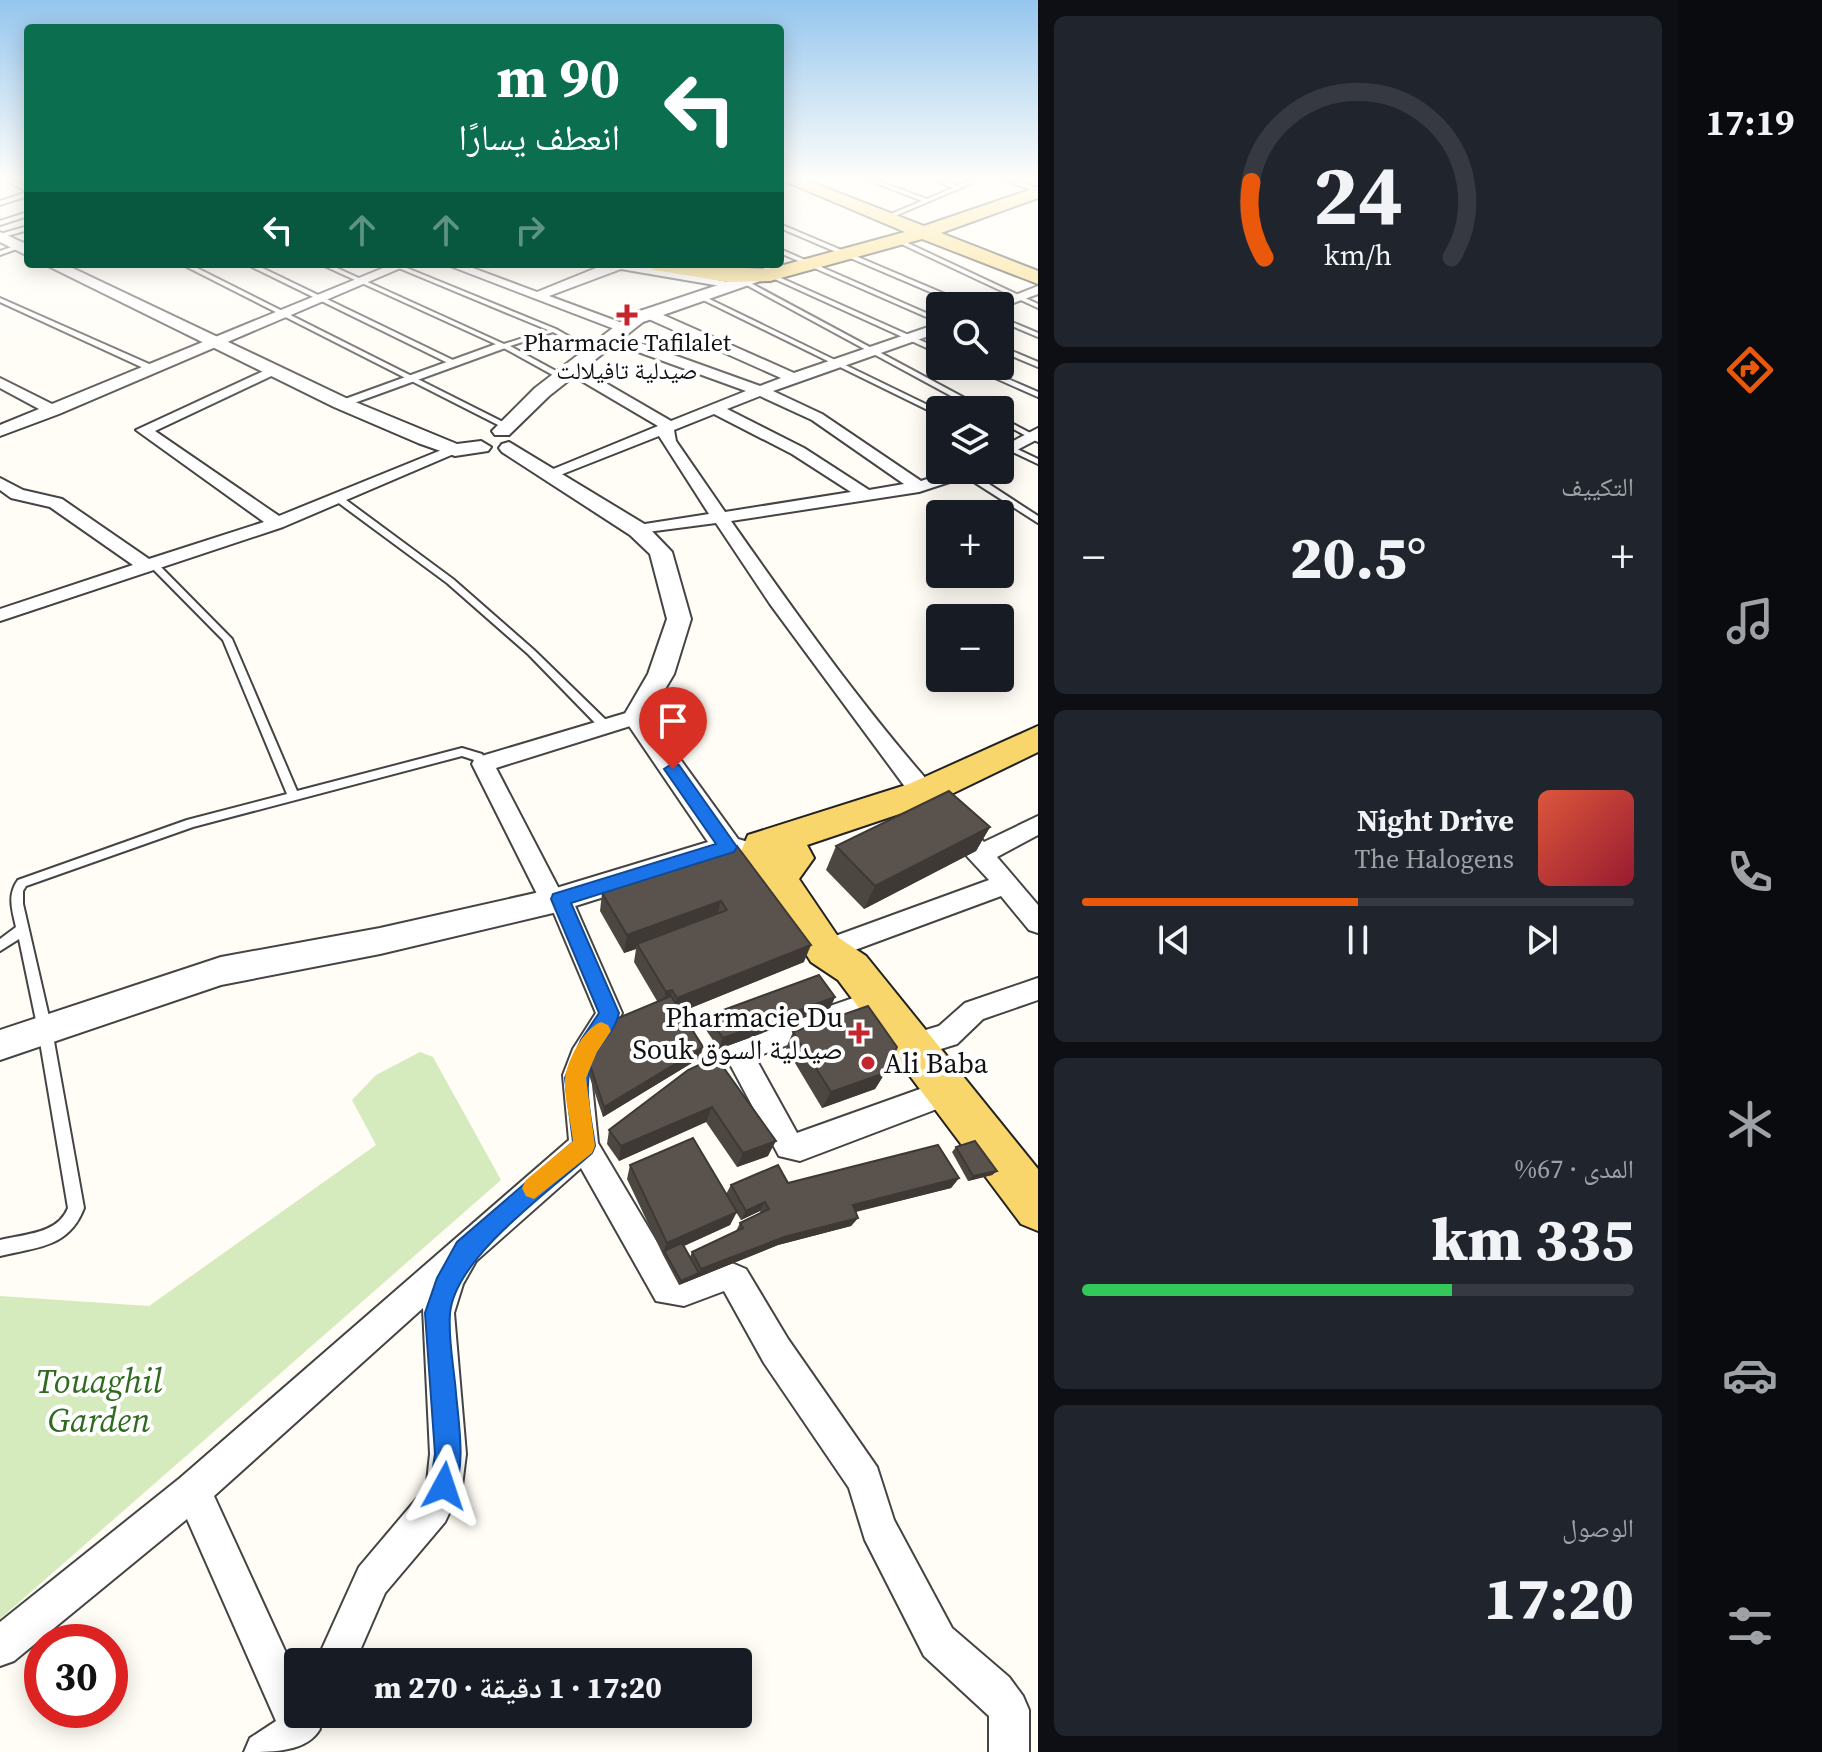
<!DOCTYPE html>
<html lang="ar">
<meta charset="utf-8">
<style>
:root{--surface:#171b24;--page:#20242c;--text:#f1f3f6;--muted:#9ea1a6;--line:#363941;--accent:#ea580c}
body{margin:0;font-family:"Source Serif 4","Noto Naskh Arabic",serif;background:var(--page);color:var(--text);direction:rtl;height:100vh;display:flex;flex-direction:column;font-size:30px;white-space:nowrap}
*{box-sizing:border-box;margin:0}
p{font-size:26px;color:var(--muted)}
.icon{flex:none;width:44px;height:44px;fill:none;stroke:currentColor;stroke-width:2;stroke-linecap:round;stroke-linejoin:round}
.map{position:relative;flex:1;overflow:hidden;direction:ltr}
.drawer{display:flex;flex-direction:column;gap:16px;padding:16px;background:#0d0f14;width:640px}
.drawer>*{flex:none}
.banner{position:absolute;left:24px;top:24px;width:760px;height:244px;border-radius:8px;box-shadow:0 4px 20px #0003;direction:rtl;background:#0b6e4f;color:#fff;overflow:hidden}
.controls{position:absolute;left:926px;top:292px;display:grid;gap:16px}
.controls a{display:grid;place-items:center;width:88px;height:88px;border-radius:8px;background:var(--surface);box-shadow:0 4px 20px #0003;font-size:40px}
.speed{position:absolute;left:24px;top:1624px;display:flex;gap:16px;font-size:40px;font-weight:700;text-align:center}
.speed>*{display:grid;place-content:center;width:104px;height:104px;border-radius:50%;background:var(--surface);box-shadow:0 4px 20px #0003;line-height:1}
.speed .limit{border:12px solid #d22;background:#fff;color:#111}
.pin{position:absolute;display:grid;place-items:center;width:68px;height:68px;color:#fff;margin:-82px -34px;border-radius:50% 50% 50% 0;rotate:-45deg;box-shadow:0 0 8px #0007}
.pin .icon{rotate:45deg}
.me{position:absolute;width:88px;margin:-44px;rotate:5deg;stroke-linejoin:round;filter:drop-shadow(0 0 6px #0008)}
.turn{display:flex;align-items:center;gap:28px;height:168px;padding:0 32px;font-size:36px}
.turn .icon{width:104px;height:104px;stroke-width:2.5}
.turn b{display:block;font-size:56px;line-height:68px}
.lanes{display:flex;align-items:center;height:76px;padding:0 32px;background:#0003;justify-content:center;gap:40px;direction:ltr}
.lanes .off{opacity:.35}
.big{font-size:60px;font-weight:800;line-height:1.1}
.drawer .widget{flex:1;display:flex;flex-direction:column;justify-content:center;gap:12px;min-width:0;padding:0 28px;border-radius:12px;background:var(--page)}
.drawer .dial{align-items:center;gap:0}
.dial svg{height:208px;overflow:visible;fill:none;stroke:var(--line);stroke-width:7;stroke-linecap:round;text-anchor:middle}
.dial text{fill:var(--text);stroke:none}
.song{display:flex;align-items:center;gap:24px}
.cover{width:96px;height:96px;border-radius:12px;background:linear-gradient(135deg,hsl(10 70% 55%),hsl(350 70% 35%))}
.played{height:8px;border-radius:4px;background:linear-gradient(90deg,var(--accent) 50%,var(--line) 50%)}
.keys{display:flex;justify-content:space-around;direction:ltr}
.heat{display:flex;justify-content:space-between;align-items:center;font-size:44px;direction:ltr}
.charge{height:12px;border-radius:6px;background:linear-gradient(90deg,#34c759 67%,var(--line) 0)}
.trip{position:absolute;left:284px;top:1648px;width:468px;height:80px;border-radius:8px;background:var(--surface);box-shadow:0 4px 20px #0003;font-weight:800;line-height:80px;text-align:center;direction:rtl}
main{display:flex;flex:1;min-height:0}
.menu{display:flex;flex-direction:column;width:144px;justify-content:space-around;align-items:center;background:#090b0e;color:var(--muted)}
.menu .icon{width:56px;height:56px}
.menu .current{color:var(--accent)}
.menu b{font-size:36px;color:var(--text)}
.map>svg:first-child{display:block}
.green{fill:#d5ebbd}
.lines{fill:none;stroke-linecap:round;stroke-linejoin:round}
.service-casing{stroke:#444;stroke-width:4}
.minor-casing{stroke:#444;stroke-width:4}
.tertiary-casing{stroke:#444;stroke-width:4}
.primary-casing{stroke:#222;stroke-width:4}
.service{fill:#fff;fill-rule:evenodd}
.minor{fill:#fff;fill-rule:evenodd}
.tertiary{fill:#fff;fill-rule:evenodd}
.primary{fill:#f9d66b;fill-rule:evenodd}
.wall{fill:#4d4742;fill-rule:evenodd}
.shaded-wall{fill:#3f3936}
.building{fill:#5a524d;stroke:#3f3936;stroke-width:2}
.route{fill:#1a73e8;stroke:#114b97;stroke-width:2}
.slow{fill:#f59e0b}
.poi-dot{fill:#c4262e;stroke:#fff;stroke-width:3}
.labels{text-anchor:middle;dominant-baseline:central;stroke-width:8;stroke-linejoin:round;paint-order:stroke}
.far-poi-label{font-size:24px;fill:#111;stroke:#fff}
.poi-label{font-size:28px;fill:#111;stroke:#fff;text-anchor:end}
.near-park-label{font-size:34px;font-style:italic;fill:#2f6b1f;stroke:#fff}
</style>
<main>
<nav class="menu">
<b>17:19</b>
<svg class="icon current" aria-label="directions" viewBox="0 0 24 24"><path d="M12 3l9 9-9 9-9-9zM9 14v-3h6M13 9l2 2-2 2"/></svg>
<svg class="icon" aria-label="music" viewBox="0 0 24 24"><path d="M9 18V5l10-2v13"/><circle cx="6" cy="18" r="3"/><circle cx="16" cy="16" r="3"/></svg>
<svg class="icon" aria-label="phone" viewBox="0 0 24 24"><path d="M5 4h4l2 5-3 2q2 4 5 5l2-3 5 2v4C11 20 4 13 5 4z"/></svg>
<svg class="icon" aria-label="climate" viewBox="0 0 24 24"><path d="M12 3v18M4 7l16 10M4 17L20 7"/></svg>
<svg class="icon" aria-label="car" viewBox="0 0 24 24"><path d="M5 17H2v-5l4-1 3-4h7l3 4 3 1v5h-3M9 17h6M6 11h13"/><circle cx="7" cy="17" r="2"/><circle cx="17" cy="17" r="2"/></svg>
<svg class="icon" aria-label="filters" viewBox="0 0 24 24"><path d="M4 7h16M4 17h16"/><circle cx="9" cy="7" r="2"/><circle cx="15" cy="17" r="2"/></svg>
</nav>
<section class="drawer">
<div class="widget dial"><svg viewBox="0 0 100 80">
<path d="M14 69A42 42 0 1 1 86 69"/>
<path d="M14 69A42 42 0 0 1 9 40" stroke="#ea580c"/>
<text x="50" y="56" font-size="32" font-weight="700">24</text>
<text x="50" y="72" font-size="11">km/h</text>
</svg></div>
<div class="widget"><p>التكييف</p>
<div class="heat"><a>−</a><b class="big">20.5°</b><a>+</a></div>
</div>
<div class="widget">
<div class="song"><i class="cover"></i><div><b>Night Drive</b><p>The Halogens</p></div></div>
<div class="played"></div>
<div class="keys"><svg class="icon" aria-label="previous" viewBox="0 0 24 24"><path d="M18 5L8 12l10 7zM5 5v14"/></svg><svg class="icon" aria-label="pause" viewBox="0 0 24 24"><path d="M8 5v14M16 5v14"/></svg><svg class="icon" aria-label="next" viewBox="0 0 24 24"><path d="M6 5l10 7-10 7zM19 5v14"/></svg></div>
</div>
<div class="widget"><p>المدى · 67%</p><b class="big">335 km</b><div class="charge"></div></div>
<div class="widget"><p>الوصول</p><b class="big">17:20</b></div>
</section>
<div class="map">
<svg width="1038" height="1752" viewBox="0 0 1038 1752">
<rect width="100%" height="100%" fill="#fffdf5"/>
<polygon class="green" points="420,1052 433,1057 501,1180 0,1619 0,1296 149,1306 376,1145 352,1100 376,1075"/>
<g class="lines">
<g class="service-casing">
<g id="service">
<polygon points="5,180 12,180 28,188 28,192"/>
<polygon points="868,180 876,180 927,199 953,188 933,180 942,180 958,186 971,180 979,180 888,219 886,216 922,201"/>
<polygon points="1004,180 1013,180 1038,188 1038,192"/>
<polygon points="28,192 28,196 0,205 0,201"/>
<polygon points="28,212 28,216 0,225 0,221"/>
<polygon points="780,224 971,305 972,306 963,306 780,228"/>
<polygon points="28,226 28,230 0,238 0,234"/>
<polygon points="895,239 899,239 1038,304 1038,308 895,241"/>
<polygon points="28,241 28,245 0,255 0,251"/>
<polygon points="780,249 940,319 940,323 780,253"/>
<polygon points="181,264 189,264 511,426 504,428"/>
<polygon points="246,264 254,264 457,362 450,364"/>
<polygon points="320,264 328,264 504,344 548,330 389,264 397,264 556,329 598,353 592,354 553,332 510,346 567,377 560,379 502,347"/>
<polygon points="754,264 762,264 780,273 775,274"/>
<polygon points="768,274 772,274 940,349 940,354 768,276"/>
<polygon points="741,280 745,280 987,410 977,410 741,282"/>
<polygon points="697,295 701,295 940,411 940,416 697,297"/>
<polygon points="0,298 156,367 157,369 150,371 0,302"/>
<polygon points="1000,317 1038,333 1038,337 1000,321"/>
<polygon points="1000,346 1038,362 1038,367 1000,351"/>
<polygon points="968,366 978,366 1038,392 1038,397"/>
<polygon points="1000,417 1038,437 1038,442 1000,422"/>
<polygon points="1000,441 1038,459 1038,464 1000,446"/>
<polygon points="963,471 969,471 1038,516 1038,523 963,475"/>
<polygon points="336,497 342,497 453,579 534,650 609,723 610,726 609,729 601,729 528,654 447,583 336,501"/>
<path d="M153,561L156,562L232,639L297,791L462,748L482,754L488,764L483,768L479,767L474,760L462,756L193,827L26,886L23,891V904L52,1030L84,1208C69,1248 36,1247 0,1256V1240C24,1234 58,1234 68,1208L38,1030L19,939L0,951V939L16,927C12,910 7,895 18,880L187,820L287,794L223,640L150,566V562Z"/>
</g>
</g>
<g class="minor-casing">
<g id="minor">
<polygon points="393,264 410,264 59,414 0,436 0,425 39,409 0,388 0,378 52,404"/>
<polygon points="445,264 462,264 537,292 606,264 634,264 738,284 732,288 621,269 549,296 630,326 632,329 625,333"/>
<polygon points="1038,286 1038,294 1000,308 987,306"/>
<path d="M642,310H652L794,373L940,323V332L773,391L822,414L921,481L955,470H979L977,473L919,492L731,521C809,632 889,745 984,842L1038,816V835L997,857L1038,905V933L1029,930L1001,896L825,961L816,957L812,950L816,943L989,880L914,799L770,604L716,523L632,534V526L709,514L659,436L555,477L541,474L658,426L568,373V367H578L671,421L746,391L608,341V335H618L760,386L781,378L642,316ZM760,396L812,420L904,484L869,490L804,448L727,409ZM714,414L792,454L851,492L725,512L676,441L674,430Z"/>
<polygon points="499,343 511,346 346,406 334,403"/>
<polygon points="270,368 282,371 155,431 279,516 449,447 463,450 283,527 0,621 0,609 133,565 50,507 11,498 0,490 0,478 23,490 62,499 149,559 264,522 136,430"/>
<polygon points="1038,428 1038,439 1000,459 1000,448"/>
<path d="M636,710L643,712L646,717L643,722L496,768L559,889L569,892L572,899L622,1013L591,1075L598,1143L676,1274L720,1258L746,1269L788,1339L877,1467L894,1520L952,1628L1009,1677L1023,1696L1029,1710V1752H989V1716L924,1656L865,1540L849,1488L764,1363L724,1291L684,1306L656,1301L581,1168L476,1261L463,1284L454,1313L466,1454L462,1486L445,1522L385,1593L355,1662H316L359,1567L419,1496L427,1482L430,1454L423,1308L214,1496L298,1679V1714H314L320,1729C307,1752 273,1752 244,1752L250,1738L276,1721L187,1519L14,1661L0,1666V1622L180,1478L569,1140L563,1075L573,1049L596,1013L553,911L544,908L472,764L475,758Z"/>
<polygon points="1038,978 1038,1000 983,1019 957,1044 912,1058 902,1055 898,1046 902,1037 939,1026 965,1003"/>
<polygon points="876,990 885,993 889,1001 885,1009 755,1057 797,1133 948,1079 958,1083 962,1092 958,1101 800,1161 779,1156 723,1051 727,1042"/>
</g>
</g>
<g class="tertiary-casing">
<g id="tertiary">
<polygon points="0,232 28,245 28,256 0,242"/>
<polygon points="44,264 64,264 348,399 457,444 481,441 491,447 488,451 455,456 418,443 334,407"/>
<polygon points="757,272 765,277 763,280 643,322 549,396 509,435 495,435 492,431 535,388 631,314"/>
<polygon points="509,442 646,525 672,552 691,619 674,674 649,716 738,839 755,844 760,852 755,860 745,863 728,858 553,913 380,954 221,985 0,1060 0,1030 221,957 380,928 553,889 708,842 623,717 648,674 667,619 650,554 630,535 502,452 499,448 502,444"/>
</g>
</g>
<g class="primary-casing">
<g id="primary">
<polygon points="782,180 806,180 924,226 1038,187 1038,198 941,233 1038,271 1038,284 922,239 770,281 728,282 654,270 644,264 769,269 905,232"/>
<polygon points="1038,726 1038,752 935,802 807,845 814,858 799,879 839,938 866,956 1038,1169 1038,1231 1021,1224 838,980 811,962 759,879 739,856 748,835 909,784"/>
</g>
</g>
<use href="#service" class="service"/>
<use href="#minor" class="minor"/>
<use href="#tertiary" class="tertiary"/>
<use href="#primary" class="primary"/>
</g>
<g class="wall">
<polygon points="990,827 976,851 864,909 826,870 836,846"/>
<polygon points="737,846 804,962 681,1012 700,1058 603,1117 587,1069 588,1059 594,1056 657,1001 634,962 636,949 624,953 600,911 602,893"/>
<polygon points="835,997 830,1008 719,1049 704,1027 707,1016"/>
<polygon points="793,1032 885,1073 875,1089 822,1108 786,1048"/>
<polygon points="688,1070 768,1156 737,1167 706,1122 619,1161 607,1144 609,1130"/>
<polygon points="956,1147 997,1171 992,1175 968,1181 952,1152"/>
<path d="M630,1165L726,1194L731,1185L959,1178L951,1188L856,1212L858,1218L851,1226L778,1245L679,1285L663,1255L627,1179ZM760,1211L761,1213L740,1223L736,1231L692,1252L690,1257L684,1246L730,1225L736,1212L741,1220Z"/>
</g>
<g class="shaded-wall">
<polygon points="990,827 976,851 864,909 875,886"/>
<polygon points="721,901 716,919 637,944 636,949 624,953 627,935"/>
<polygon points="811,945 804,962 673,1015 677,998"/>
<polygon points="672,990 668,1007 662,1009 666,992"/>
<polygon points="835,997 830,1008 719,1049 723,1038"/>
<polygon points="703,1047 700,1058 603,1117 604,1107"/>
<polygon points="885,1073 875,1089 822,1108 831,1092"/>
<polygon points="712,1107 706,1122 619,1161 621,1146"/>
<polygon points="776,1141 768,1156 737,1167 743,1153"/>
<polygon points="997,1171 992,1175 968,1181 973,1176"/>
<polygon points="959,1178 951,1188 846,1214 853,1205"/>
<polygon points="765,1202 760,1211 741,1220 746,1211"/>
<polygon points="737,1212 730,1225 666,1254 664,1251 667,1243"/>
<polygon points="858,1218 851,1226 778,1245 679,1285 681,1281 699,1273 701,1269 784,1237"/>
</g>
<g class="building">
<polygon points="949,791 990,827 875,886 836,846"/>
<polygon points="737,846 811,945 677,998 672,990 666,992 637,944 727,910 721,901 627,935 602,893"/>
<polygon points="819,975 835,997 723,1038 707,1016"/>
<polygon points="671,996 703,1047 604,1107 588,1059 594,1056 611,1021"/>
<polygon points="868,1006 897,1047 885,1073 831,1092 793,1032"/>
<polygon points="716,1057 776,1141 743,1153 712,1107 621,1146 609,1130 688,1070"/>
<polygon points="693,1138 737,1212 667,1243 630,1165"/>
<polygon points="975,1141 997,1171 973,1176 956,1147"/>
<polygon points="938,1145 959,1178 853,1205 858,1218 784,1237 701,1269 692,1252 743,1228 740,1223 769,1209 765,1202 746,1211 731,1185 778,1165 788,1183"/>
<polygon points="682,1243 699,1273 681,1281 664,1251"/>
</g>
<linearGradient id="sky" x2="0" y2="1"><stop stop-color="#95c6ee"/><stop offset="0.42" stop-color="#fffefa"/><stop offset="1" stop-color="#fffefa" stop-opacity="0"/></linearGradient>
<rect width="1038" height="426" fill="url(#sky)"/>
<path class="route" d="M673,763L679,765L737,847L734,852L571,903L619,1013C615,1030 606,1037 597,1051C580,1080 591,1115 595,1146L592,1153C551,1190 454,1258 450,1314C448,1339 454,1368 456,1393C459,1427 466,1464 453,1496L444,1500L434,1496L430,1486L435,1454L425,1313L437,1278L457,1242L573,1142L565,1078L581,1040L599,1013L551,899L553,894L716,844L664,769Z"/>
<path class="slow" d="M601,1022L608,1025L611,1031L597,1052L586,1078L595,1146L592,1153L534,1199L526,1196L522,1188L526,1180L573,1141C571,1122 564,1098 565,1079C567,1061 583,1029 601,1022Z"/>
<g class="poi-dot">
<path d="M623 303h8v8h8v8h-8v8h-8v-8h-8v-8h8z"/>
<path d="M855 1021h8v8h8v8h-8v8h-8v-8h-8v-8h8z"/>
<circle cx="868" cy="1063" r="8"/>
</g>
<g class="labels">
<g class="far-poi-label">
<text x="627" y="342">Pharmacie Tafilalet<tspan x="627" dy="28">صيدلية تافيلالت</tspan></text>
</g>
<g class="poi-label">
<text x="843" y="1017">Pharmacie Du<tspan x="843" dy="32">Souk صيدلية السوق</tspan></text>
<text x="884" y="1063" text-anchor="start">Ali Baba</text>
</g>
<g class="near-park-label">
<text x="99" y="1381">Touaghil<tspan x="99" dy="39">Garden</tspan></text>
</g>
</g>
</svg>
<div class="controls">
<a><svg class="icon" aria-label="search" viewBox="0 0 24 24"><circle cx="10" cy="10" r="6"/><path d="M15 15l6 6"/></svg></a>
<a><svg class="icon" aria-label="layers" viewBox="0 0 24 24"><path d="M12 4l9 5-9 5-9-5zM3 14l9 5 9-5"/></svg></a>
<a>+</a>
<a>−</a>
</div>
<div class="speed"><div class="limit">30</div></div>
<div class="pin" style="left:673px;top:769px;background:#d93025"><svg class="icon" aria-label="arrive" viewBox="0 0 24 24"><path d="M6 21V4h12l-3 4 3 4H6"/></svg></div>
<svg class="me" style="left:444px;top:1486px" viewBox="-20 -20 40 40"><path d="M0-17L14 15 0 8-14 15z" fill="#1a73e8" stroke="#fff" stroke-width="4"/></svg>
<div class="trip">17:20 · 1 دقيقة · 270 m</div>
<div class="banner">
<div class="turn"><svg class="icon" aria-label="left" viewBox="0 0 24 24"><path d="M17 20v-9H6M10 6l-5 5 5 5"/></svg><div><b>90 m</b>انعطف يسارًا</div></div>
<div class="lanes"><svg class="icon" aria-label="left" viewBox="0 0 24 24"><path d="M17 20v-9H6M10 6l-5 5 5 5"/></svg><svg class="icon off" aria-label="ahead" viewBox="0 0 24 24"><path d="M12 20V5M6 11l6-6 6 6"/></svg><svg class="icon off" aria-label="ahead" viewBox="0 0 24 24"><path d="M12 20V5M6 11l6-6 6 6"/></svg><svg class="icon off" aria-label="right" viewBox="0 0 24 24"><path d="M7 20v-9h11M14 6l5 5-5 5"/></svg></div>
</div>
</div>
</main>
